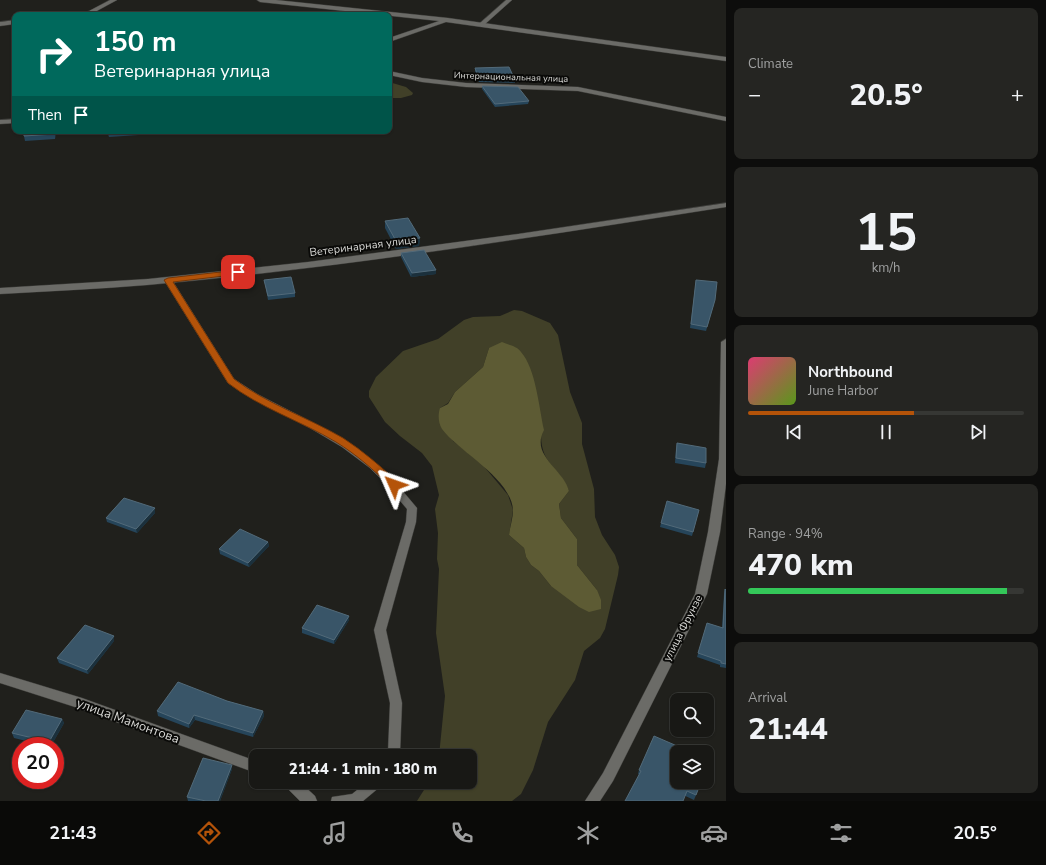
<!DOCTYPE html>
<meta charset="utf-8">
<style>
:root{--surface:#181815;--page:#252522;--text:#f1f3f6;--muted:#9fa0a0;--line:#363734;--accent:#b45309}
body{margin:0;font-family:"Nunito Sans",sans-serif;background:var(--page);color:var(--text);height:100vh;display:flex;flex-direction:column;font-size:15px;white-space:nowrap}
*{box-sizing:border-box;margin:0}
p{font-size:13px;color:var(--muted)}
.icon{flex:none;width:22px;height:22px;fill:none;stroke:currentColor;stroke-width:2;stroke-linecap:round;stroke-linejoin:round}
.map{position:relative;flex:1;overflow:hidden}
.side{display:flex;flex-direction:column;gap:8px;padding:8px;background:#0d0d0c;width:320px}
.side>*{flex:none}
.hud{position:absolute;left:12px;top:12px;width:380px;height:122px;border-radius:8px;box-shadow:0 1px 3px #0004,0 0 0 1px var(--line);background:#00695c;color:#fff;overflow:hidden}
.buttons{position:absolute;left:670px;top:693px;display:grid;gap:8px}
.buttons a{display:grid;place-items:center;width:44px;height:44px;border-radius:8px;background:var(--surface);box-shadow:0 1px 3px #0004,0 0 0 1px var(--line);font-size:20px}
.speed{position:absolute;left:12px;top:737px;display:flex;gap:8px;font-size:20px;font-weight:700;text-align:center}
.speed>*{display:grid;place-content:center;width:52px;height:52px;border-radius:50%;background:var(--surface);box-shadow:0 1px 3px #0004,0 0 0 1px var(--line);line-height:1}
.speed .limit{border:6px solid #d22;background:#fff;color:#111}
.pin{position:absolute;display:grid;place-items:center;width:34px;height:34px;color:#fff;margin:-17px;border-radius:8px;box-shadow:0 2px 6px #0006}
.me{position:absolute;width:44px;margin:-22px;rotate:313deg;stroke-linejoin:round;filter:drop-shadow(0 0 3px #0008)}
.turn{display:flex;align-items:center;gap:14px;height:84px;padding:0 16px;font-size:18px}
.turn .icon{width:52px;height:52px;stroke-width:2.5}
.turn b{display:block;font-size:28px;line-height:34px}
.then{display:flex;align-items:center;height:38px;padding:0 16px;background:#0003;gap:8px;font-size:15px}
.big{font-size:30px;font-weight:800;line-height:1.1}
.side .widget{flex:1;display:flex;flex-direction:column;justify-content:center;gap:6px;min-width:0;padding:0 14px;border-radius:8px;background:var(--page)}
.side .dial{align-items:center;gap:0}
.dial b{font-size:52px;line-height:1}
.song{display:flex;align-items:center;gap:12px}
.cover{width:48px;height:48px;border-radius:6px;background:linear-gradient(135deg,hsl(340 70% 55%),hsl(90 70% 35%))}
.played{height:4px;border-radius:2px;background:linear-gradient(90deg,var(--accent) 60%,var(--line) 60%)}
.keys{display:flex;justify-content:space-around;direction:ltr}
.heat{display:flex;justify-content:space-between;align-items:center;font-size:22px;direction:ltr}
.charge{height:6px;border-radius:3px;background:linear-gradient(90deg,#34c759 94%,var(--line) 0)}
.trip{position:absolute;left:249px;top:749px;width:228px;height:40px;border-radius:8px;background:var(--surface);box-shadow:0 1px 3px #0004,0 0 0 1px var(--line);font-weight:800;line-height:40px;text-align:center}
.menu{display:flex;height:64px;justify-content:space-around;align-items:center;background:#0a0a08;color:var(--muted)}
.menu .icon{width:28px;height:28px}
.menu .current{color:var(--accent)}
.menu b{font-size:18px;color:var(--text)}
main{display:flex;flex:1;min-height:0}
.map>svg:first-child{display:block}
.green{fill:#414028;fill-rule:evenodd}
.water{fill:#5d5b34}
.lines{fill:none;stroke-linecap:round;stroke-linejoin:round}
.service-casing{stroke:#3c3c39;stroke-width:1}
.minor-casing{stroke:#3c3c39;stroke-width:1}
.service{fill:#6b6b67;fill-rule:evenodd}
.minor{fill:#6b6b67;fill-rule:evenodd}
.wall{fill:#26455a}
.shaded-wall{fill:#1b303c}
.building{fill:#395568;stroke:#526a79}
.route{fill:#b45309;stroke:#753606}
.labels{text-anchor:middle;dominant-baseline:central;stroke-width:4;stroke-linejoin:round;paint-order:stroke}
.far-street-label{font-size:9px;fill:#d9d9d6;stroke:#0a0a08}
.street-label{font-size:11px;fill:#d9d9d6;stroke:#0a0a08}
.near-street-label{font-size:13px;fill:#d9d9d6;stroke:#0a0a08}
</style>
<main>
<div class="map">
<svg width="726" height="801" viewBox="0 0 726 801">
<rect width="100%" height="100%" fill="#20201c"/>
<g class="green">
<polygon points="389,82 406,87 413,93 412,95 401,98 389,98"/>
<path d="M514,310L522,311L550,323L558,335L570,392L582,423V444L594,489L595,517L602,535L615,555L619,567L618,575L605,629L600,638L584,651L575,680L548,722L533,770L521,794L512,801H417L429,782H470V756H439L445,696L436,633L439,569L437,559L438,533L435,509L439,495L432,466L422,453L400,436L385,422L369,397V391L376,377L403,351L438,339L464,320L473,317L500,316ZM489,348L541,436C542,466 559,466 569,491L559,504L561,518L577,539V565L597,590L551,586L539,571L531,565L526,557L524,548L509,535L513,510L508,495L481,463L453,441L440,408L448,403L455,392L483,367Z"/>
</g>
<path class="water" d="M502,342C508,345 517,346 521,352C536,369 539,408 544,430C530,456 564,469 569,491L559,504L561,518L577,539V565L597,590L601,600V609L589,612L579,607L551,586L539,571L531,565L526,557L524,548L509,535C510,527 513,518 513,510C511,478 459,452 442,429C438,423 438,414 440,408L448,404L455,392L483,367L489,348Z"/>
<g class="lines">
<g class="service-casing">
<g id="service">
<polygon points="506,0 512,0 484,25 480,25 480,23"/>
<polygon points="165,278 168,278 172,280 234,379 257,394 333,433 363,453 390,476 417,508 416,522 386,630 402,703 400,753 399,756 386,756 388,752 390,703 374,630 406,522 407,509 383,481 370,468 342,447 310,428 251,398 228,383 164,280"/>
<polygon points="367,782 382,782 381,786 363,801 331,801 332,797 352,794"/>
</g>
</g>
<g class="minor-casing">
<g id="minor">
<polygon points="110,0 117,0 93,13 74,15 89,11"/>
<polygon points="257,0 276,0 448,18 726,57 726,61 446,22 389,42 389,38 439,21 260,2"/>
<polygon points="15,20 15,24 0,26 0,22"/>
<polygon points="389,71 422,78 466,83 578,87 726,117 726,121 578,91 466,87 422,82 389,75"/>
<polygon points="15,119 15,123 0,124 0,120"/>
<path d="M726,203V207C534,237 341,268 147,285C98,289 49,291 0,294V288L148,279L308,262L518,234Z"/>
<polygon points="726,339 726,484 720,532 707,594 613,781 600,801 585,801 603,773 695,594 708,532 719,459 721,342"/>
<polygon points="0,673 82,698 256,761 256,773 75,707 0,683"/>
<polygon points="283,782 300,782 315,796 317,801 300,801 285,786"/>
</g>
</g>
<use href="#service" class="service"/>
<use href="#minor" class="minor"/>
</g>
<g class="wall">
<polygon points="475,68 515,80 515,83 479,82 475,71"/>
<polygon points="482,86 529,101 528,104 495,107 482,89"/>
<polygon points="24,131 56,131 55,139 25,141 24,136"/>
<polygon points="139,131 139,135 109,137 108,134"/>
<polygon points="385,221 420,238 419,246 396,249 385,228"/>
<polygon points="401,253 436,274 411,277 401,257"/>
<polygon points="264,280 295,293 295,297 268,300 265,284"/>
<polygon points="696,280 714,304 706,331 690,328"/>
<polygon points="677,443 706,463 705,468 675,463 676,448"/>
<polygon points="699,510 692,536 660,527 661,523"/>
<polygon points="155,513 137,533 107,522 106,518"/>
<polygon points="268,542 269,546 249,567 220,554 219,549"/>
<polygon points="725,589 726,590 726,668 720,667 720,665 697,657 707,623 722,628 724,594"/>
<polygon points="349,616 349,620 334,644 302,633 302,628"/>
<polygon points="114,641 88,674 59,663 57,658"/>
<polygon points="227,701 263,711 264,716 253,737 195,720 189,728 158,716 157,711"/>
<polygon points="62,719 64,723 51,746 47,746 14,738 12,733"/>
<polygon points="232,765 232,769 220,801 188,801 187,797"/>
<polygon points="639,770 701,782 694,800 638,774"/>
</g>
<g class="shaded-wall">
<polygon points="55,131 56,131 55,139"/>
<polygon points="420,238 419,246 396,249 396,241"/>
<polygon points="436,270 436,274 411,277 412,273"/>
<polygon points="155,508 155,513 137,533 136,529"/>
<polygon points="268,542 269,546 249,567 248,563"/>
<polygon points="349,616 349,620 334,644 334,640"/>
<polygon points="114,636 114,641 88,674 87,670"/>
<polygon points="263,711 264,716 253,737 253,733"/>
<polygon points="194,715 195,720 189,728 189,724"/>
<polygon points="62,719 64,723 51,746 50,746 49,742"/>
<polygon points="232,765 232,769 220,801 218,801"/>
</g>
<g class="building">
<polygon points="509,67 515,80 479,79 475,68"/>
<polygon points="482,86 518,87 529,101 495,104"/>
<polygon points="24,131 55,131 55,134 24,136"/>
<polygon points="108,131 138,131 108,134"/>
<polygon points="408,218 420,238 396,241 385,221"/>
<polygon points="424,250 436,270 412,273 401,253"/>
<polygon points="291,277 295,293 268,296 264,280"/>
<polygon points="696,280 717,282 715,300 707,327 691,324"/>
<polygon points="677,443 706,448 706,463 676,458"/>
<polygon points="124,498 155,508 136,529 106,518"/>
<polygon points="667,501 699,510 693,532 661,523"/>
<polygon points="240,529 268,542 248,563 219,549"/>
<polygon points="725,589 726,590 726,664 721,663 721,661 698,653 707,623 723,628"/>
<polygon points="317,605 349,616 334,640 302,628"/>
<polygon points="85,625 114,636 87,670 57,658"/>
<polygon points="178,682 227,701 263,711 253,733 194,715 189,724 157,711"/>
<polygon points="26,710 62,719 49,742 12,733"/>
<polygon points="654,736 691,752 677,752 677,782 701,782 696,795 687,791 683,801 625,801 641,771 639,770"/>
<polygon points="203,758 232,765 218,801 206,801 187,797"/>
<polygon points="707,759 709,760 707,766"/>
</g>
<path class="route" d="M238,270L242,272L241,274L173,282L234,379C267,404 307,417 343,438C363,451 380,466 398,482L399,485L398,487H391C374,470 357,455 336,442C301,421 260,408 228,383L164,280L168,278Z"/>
<g class="labels">
<g class="far-street-label">
<text transform="translate(511 77) rotate(2)">Интернациональная улица</text>
</g>
<g class="street-label">
<text transform="translate(363 246) rotate(-7)">Ветеринарная улица</text>
<text transform="translate(683 628) rotate(-63)">улица Фрунзе</text>
</g>
<g class="near-street-label">
<text transform="translate(128 721) rotate(20)">улица Мамонтова</text>
</g>
</g>
</svg>
<div class="buttons">
<a><svg class="icon" aria-label="search" viewBox="0 0 24 24"><circle cx="10" cy="10" r="6"/><path d="M15 15l6 6"/></svg></a>
<a><svg class="icon" aria-label="layers" viewBox="0 0 24 24"><path d="M12 4l9 5-9 5-9-5zM3 14l9 5 9-5"/></svg></a>
</div>
<div class="speed"><div class="limit">20</div></div>
<div class="pin" style="left:238px;top:272px;background:#d93025"><svg class="icon" aria-label="arrive" viewBox="0 0 24 24"><path d="M6 21V4h12l-3 4 3 4H6"/></svg></div>
<svg class="me" style="left:394px;top:485px" viewBox="-20 -20 40 40"><path d="M0-17L14 15 0 8-14 15z" fill="#b45309" stroke="#fff" stroke-width="4"/></svg>
<div class="trip">21:44 · 1 min · 180 m</div>
<div class="hud">
<div class="turn"><svg class="icon" aria-label="right" viewBox="0 0 24 24"><path d="M7 20v-9h11M14 6l5 5-5 5"/></svg><div><b>150 m</b>Ветеринарная улица</div></div>
<div class="then">Then<svg class="icon" aria-label="arrive" viewBox="0 0 24 24"><path d="M6 21V4h12l-3 4 3 4H6"/></svg></div>
</div>
</div>
<section class="side">
<div class="widget"><p>Climate</p>
<div class="heat"><a>−</a><b class="big">20.5°</b><a>+</a></div>
</div>
<div class="widget dial"><b>15</b><p>km/h</p></div>
<div class="widget">
<div class="song"><i class="cover"></i><div><b>Northbound</b><p>June Harbor</p></div></div>
<div class="played"></div>
<div class="keys"><svg class="icon" aria-label="previous" viewBox="0 0 24 24"><path d="M18 5L8 12l10 7zM5 5v14"/></svg><svg class="icon" aria-label="pause" viewBox="0 0 24 24"><path d="M8 5v14M16 5v14"/></svg><svg class="icon" aria-label="next" viewBox="0 0 24 24"><path d="M6 5l10 7-10 7zM19 5v14"/></svg></div>
</div>
<div class="widget"><p>Range · 94%</p><b class="big">470 km</b><div class="charge"></div></div>
<div class="widget"><p>Arrival</p><b class="big">21:44</b></div>
</section>
</main>
<nav class="menu">
<b>21:43</b>
<svg class="icon current" aria-label="directions" viewBox="0 0 24 24"><path d="M12 3l9 9-9 9-9-9zM9 14v-3h6M13 9l2 2-2 2"/></svg>
<svg class="icon" aria-label="music" viewBox="0 0 24 24"><path d="M9 18V5l10-2v13"/><circle cx="6" cy="18" r="3"/><circle cx="16" cy="16" r="3"/></svg>
<svg class="icon" aria-label="phone" viewBox="0 0 24 24"><path d="M5 4h4l2 5-3 2q2 4 5 5l2-3 5 2v4C11 20 4 13 5 4z"/></svg>
<svg class="icon" aria-label="climate" viewBox="0 0 24 24"><path d="M12 3v18M4 7l16 10M4 17L20 7"/></svg>
<svg class="icon" aria-label="car" viewBox="0 0 24 24"><path d="M5 17H2v-5l4-1 3-4h7l3 4 3 1v5h-3M9 17h6M6 11h13"/><circle cx="7" cy="17" r="2"/><circle cx="17" cy="17" r="2"/></svg>
<svg class="icon" aria-label="filters" viewBox="0 0 24 24"><path d="M4 7h16M4 17h16"/><circle cx="9" cy="7" r="2"/><circle cx="15" cy="17" r="2"/></svg>
<b>20.5°</b>
</nav>
